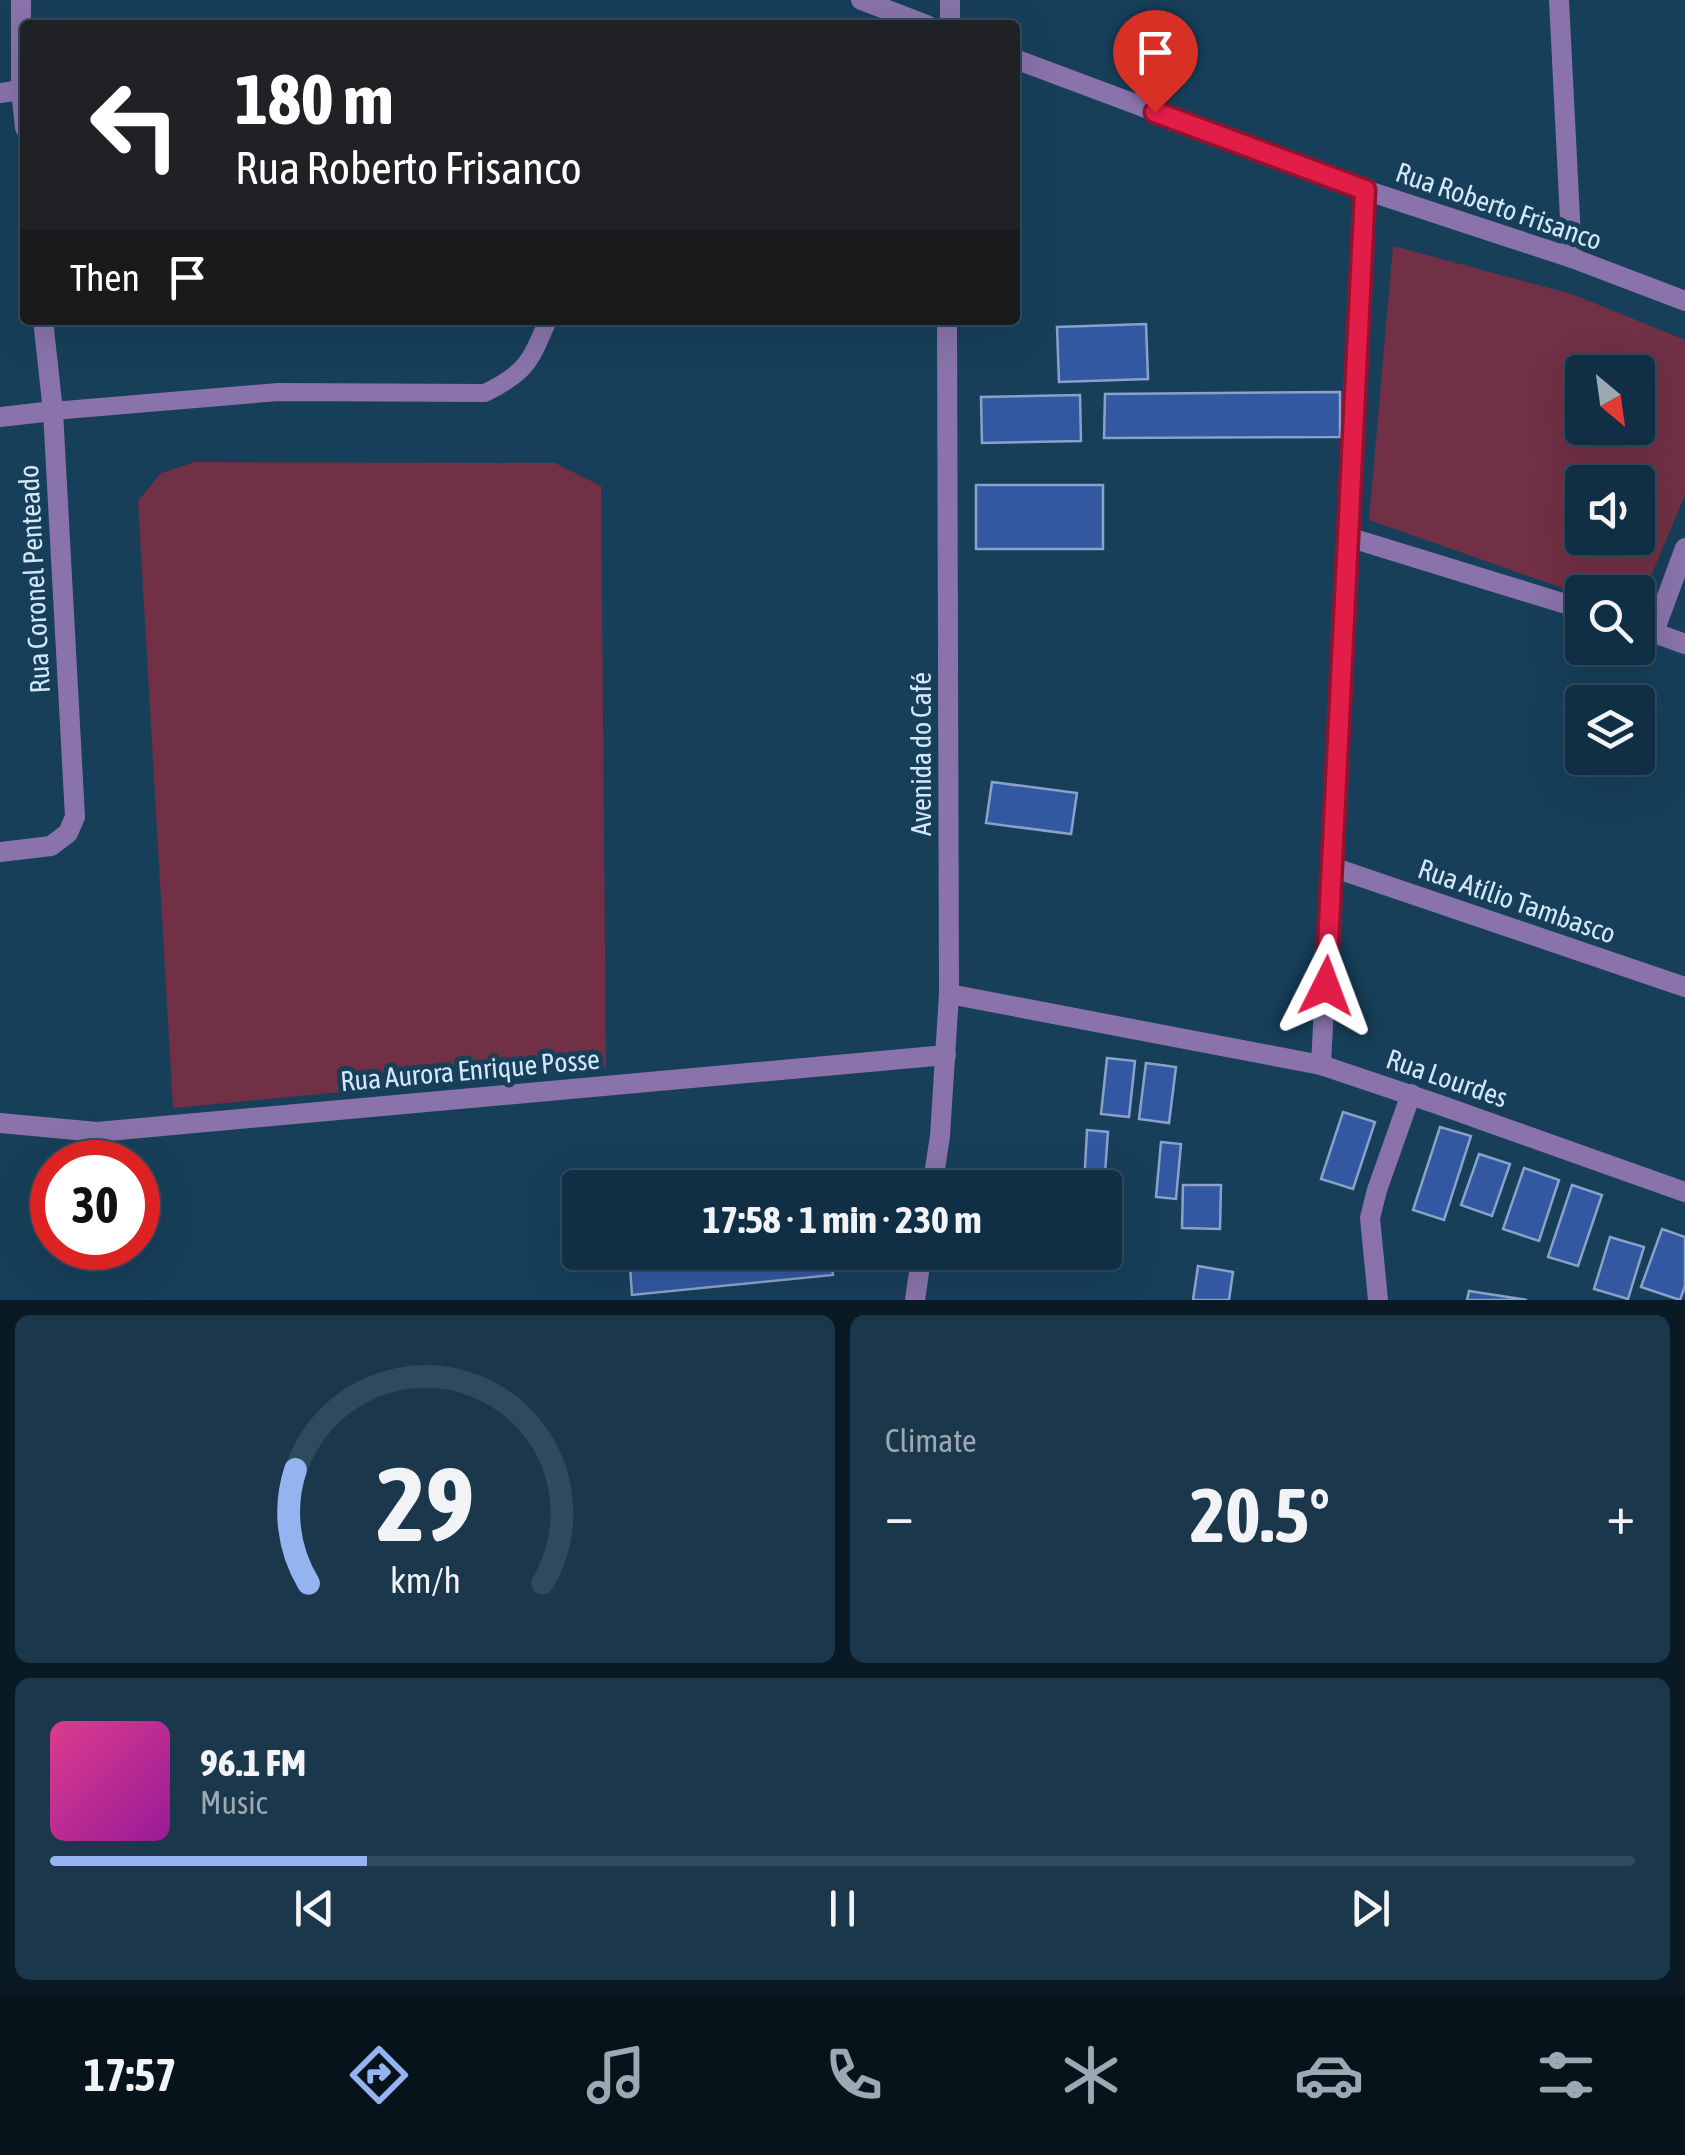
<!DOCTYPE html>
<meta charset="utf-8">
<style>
:root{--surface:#112f44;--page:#1a374b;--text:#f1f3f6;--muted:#9ca9b2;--line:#304a5d;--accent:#95b2f1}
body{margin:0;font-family:"Asap Condensed",sans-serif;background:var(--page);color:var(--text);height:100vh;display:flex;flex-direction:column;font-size:38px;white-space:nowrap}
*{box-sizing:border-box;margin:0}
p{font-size:32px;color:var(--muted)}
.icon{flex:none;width:55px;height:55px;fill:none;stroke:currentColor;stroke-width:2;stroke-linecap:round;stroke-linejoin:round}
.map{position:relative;height:1300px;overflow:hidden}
.drawer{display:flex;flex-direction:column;gap:15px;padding:15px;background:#091a25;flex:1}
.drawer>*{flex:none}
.top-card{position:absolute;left:20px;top:20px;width:1000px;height:305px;border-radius:10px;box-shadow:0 10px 40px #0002,0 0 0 2px var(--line);background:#202124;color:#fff;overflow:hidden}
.needle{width:65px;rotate:151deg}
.controls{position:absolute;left:1565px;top:355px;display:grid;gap:20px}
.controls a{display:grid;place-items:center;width:90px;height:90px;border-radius:10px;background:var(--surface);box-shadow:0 10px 40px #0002,0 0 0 2px var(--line);font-size:50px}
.speed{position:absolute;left:30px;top:1140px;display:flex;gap:20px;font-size:50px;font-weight:700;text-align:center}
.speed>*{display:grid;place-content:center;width:130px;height:130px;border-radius:50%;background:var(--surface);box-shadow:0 10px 40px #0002,0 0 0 2px var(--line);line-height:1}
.speed .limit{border:15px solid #d22;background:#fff;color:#111}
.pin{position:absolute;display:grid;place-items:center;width:85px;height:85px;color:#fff;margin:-102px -42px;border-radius:50% 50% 50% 0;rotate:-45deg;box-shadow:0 0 10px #0007}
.pin .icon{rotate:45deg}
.me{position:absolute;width:110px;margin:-55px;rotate:3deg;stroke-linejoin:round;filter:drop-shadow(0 0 8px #0008)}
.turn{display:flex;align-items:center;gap:35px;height:210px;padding:0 50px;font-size:45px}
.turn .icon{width:130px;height:130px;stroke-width:2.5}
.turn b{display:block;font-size:70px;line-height:85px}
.then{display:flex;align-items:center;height:95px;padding:0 50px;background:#0003;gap:20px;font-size:38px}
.big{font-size:75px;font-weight:700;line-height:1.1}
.drawer .tile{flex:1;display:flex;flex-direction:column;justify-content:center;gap:15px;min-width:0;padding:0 35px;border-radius:15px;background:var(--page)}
.drawer .dial{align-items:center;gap:0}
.dial svg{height:260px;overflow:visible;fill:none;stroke:var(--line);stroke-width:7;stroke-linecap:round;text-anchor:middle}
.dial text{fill:var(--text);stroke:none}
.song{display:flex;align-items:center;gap:30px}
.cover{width:120px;height:120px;border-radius:15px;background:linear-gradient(135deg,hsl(330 70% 55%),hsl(300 70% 35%))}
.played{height:10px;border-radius:5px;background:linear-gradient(90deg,var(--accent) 20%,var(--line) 20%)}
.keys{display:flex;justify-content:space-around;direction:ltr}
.heat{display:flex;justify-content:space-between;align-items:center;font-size:55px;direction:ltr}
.drawer .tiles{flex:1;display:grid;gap:15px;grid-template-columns:1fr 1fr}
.tile:last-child{grid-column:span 2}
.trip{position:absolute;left:562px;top:1170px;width:560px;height:100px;border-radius:10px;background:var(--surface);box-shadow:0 10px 40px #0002,0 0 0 2px var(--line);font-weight:700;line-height:100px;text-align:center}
.menu{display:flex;height:160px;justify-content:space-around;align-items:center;background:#07131b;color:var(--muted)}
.menu .icon{width:70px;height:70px}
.menu .selected{color:var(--accent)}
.menu b{font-size:45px;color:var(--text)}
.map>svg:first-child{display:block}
.green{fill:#713045;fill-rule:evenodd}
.building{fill:#3258a2;stroke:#8aa1ca;stroke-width:2.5}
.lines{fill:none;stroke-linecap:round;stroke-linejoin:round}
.service{stroke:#8973aa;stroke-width:18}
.minor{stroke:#8973aa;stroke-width:20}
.tertiary{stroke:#8973aa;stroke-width:20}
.route-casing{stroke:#92132f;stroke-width:25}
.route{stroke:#e11d48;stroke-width:18}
.labels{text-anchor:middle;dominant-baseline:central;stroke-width:10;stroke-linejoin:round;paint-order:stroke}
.street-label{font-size:28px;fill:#d2e8f9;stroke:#173f5a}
</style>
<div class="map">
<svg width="1685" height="1300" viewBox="0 0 1685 1300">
<rect width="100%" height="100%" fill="#173f5a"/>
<g class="green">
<path d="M1393,246L1572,294L1685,340V495L1638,607V592H1582V595L1369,520ZM1582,372H1638V428H1582ZM1582,482H1638V538H1582Z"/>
<polygon points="195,462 555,463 601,486 606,1067 173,1108 138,501 161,473"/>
</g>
<g class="building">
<polygon points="1146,324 1148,379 1059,382 1057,327"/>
<polygon points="1340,392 1340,437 1104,438 1105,394"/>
<polygon points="1080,395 1081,441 982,443 981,397"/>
<rect x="976" y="485" width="127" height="64"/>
<polygon points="992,782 1077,793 1071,834 986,823"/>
<polygon points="1107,1058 1135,1061 1129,1117 1101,1114"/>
<polygon points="1146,1063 1176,1067 1169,1123 1139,1119"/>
<polygon points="1343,1112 1375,1122 1353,1189 1321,1179"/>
<polygon points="1440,1127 1471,1136 1444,1220 1413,1210"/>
<polygon points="1087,1130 1108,1132 1104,1187 1084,1186"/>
<polygon points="1161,1142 1181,1144 1176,1199 1156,1197"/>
<polygon points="1479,1154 1510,1164 1492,1216 1461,1205"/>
<polygon points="1524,1168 1559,1180 1539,1241 1503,1229"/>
<polygon points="1183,1185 1221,1185 1220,1229 1182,1228"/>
<polygon points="1572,1185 1602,1195 1578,1266 1548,1257"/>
<polygon points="1662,1229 1685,1237 1685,1286 1680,1300 1641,1287"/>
<polygon points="1610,1237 1644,1247 1628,1299 1594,1289"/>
<polygon points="629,1252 831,1252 833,1275 632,1295"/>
<polygon points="1198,1266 1233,1272 1229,1300 1193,1300"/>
<polygon points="1469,1291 1527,1300 1467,1300"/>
</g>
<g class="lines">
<path class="service" d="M53,411L278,392L485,393C527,372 530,362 548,320"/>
<g class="minor">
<polyline points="21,0 21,90 25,128"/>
<polyline points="1559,0 1572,258"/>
<polyline points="0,93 21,90"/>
<polyline points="0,417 53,411"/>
<polyline points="1348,537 1582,609"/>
<polyline points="1638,627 1685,644"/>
<polyline points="1654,632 1685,548"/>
<polyline points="0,852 51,846 68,833 75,817 53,411 43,320"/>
<polyline points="1332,867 1685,987"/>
<polyline points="949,994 1321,1065 1440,1105 1685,1192"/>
<polyline points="1321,1065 1365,190"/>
<polyline points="0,1123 97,1132 946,1055"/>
<polyline points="1378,1300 1370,1218 1377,1190 1411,1094"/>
</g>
<g class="tertiary">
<polyline points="861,0 927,25"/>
<polyline points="950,25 950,0"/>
<polyline points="1015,59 1365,190 1572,258 1685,301"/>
<polyline points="932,1188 940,1136 949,994 947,320"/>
<polyline points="915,1300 922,1252"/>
</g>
</g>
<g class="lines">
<g class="route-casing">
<polyline id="route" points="1155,112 1365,190 1326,986"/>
</g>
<use href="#route" class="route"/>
</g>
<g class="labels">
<g class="street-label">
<text transform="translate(1499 206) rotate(19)">Rua Roberto Frisanco</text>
<text transform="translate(34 579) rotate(-93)">Rua Coronel Penteado</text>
<text transform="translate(921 754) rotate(-90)">Avenida do Café</text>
<text transform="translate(1517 901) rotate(19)">Rua Atílio Tambasco</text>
<text transform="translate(470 1070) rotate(-5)">Rua Aurora Enrique Posse</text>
<text transform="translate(1447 1078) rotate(19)">Rua Lourdes</text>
</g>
</g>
</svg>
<div class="controls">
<a><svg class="needle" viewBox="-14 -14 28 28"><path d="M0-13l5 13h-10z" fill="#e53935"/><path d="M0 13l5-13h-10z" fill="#9ca9b2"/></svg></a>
<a><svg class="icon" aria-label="sound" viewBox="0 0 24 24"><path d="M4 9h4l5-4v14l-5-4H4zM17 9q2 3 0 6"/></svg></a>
<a><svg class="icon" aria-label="search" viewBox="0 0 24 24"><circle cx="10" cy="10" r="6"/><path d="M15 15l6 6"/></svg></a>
<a><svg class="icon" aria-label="layers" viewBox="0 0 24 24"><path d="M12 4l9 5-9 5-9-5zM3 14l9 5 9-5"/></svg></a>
</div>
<div class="speed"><div class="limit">30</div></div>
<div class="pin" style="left:1155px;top:112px;background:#d93025"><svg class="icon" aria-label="arrive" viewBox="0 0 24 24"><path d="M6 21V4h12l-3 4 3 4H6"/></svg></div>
<svg class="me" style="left:1326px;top:986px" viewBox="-20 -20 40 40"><path d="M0-17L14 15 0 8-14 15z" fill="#e11d48" stroke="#fff" stroke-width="4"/></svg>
<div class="trip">17:58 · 1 min · 230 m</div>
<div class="top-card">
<div class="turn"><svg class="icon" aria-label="left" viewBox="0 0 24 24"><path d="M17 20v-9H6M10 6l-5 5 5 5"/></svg><div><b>180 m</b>Rua Roberto Frisanco</div></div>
<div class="then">Then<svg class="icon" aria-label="arrive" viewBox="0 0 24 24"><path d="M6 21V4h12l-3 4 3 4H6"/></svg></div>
</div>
</div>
<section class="drawer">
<div class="tiles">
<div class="tile dial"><svg viewBox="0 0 100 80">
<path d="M14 69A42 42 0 1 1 86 69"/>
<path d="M14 69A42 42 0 0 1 10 34" stroke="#95b2f1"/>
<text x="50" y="56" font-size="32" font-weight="700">29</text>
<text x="50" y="72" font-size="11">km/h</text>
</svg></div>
<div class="tile"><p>Climate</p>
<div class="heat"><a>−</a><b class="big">20.5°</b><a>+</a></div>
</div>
<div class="tile">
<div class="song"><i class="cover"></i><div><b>96.1 FM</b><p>Music</p></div></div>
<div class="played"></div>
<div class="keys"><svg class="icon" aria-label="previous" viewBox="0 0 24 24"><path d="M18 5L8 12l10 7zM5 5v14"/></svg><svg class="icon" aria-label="pause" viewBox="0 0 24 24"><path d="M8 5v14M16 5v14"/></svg><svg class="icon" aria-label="next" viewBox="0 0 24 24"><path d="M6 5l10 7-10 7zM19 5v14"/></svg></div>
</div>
</div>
</section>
<nav class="menu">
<b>17:57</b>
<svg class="icon selected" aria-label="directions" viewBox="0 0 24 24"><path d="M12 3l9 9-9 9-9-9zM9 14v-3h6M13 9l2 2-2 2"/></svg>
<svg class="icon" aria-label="music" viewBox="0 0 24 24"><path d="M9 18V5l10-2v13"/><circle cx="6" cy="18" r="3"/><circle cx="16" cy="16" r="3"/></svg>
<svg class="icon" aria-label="phone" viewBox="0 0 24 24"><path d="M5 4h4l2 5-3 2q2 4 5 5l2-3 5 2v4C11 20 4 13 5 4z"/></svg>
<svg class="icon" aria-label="climate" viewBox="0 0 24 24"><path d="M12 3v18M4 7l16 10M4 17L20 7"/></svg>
<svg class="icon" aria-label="car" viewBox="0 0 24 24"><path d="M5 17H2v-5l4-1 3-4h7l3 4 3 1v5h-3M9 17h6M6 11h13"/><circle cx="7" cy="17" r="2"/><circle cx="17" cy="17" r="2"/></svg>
<svg class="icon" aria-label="filters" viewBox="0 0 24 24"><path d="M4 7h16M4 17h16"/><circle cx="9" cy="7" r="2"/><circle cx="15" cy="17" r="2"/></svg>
</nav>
